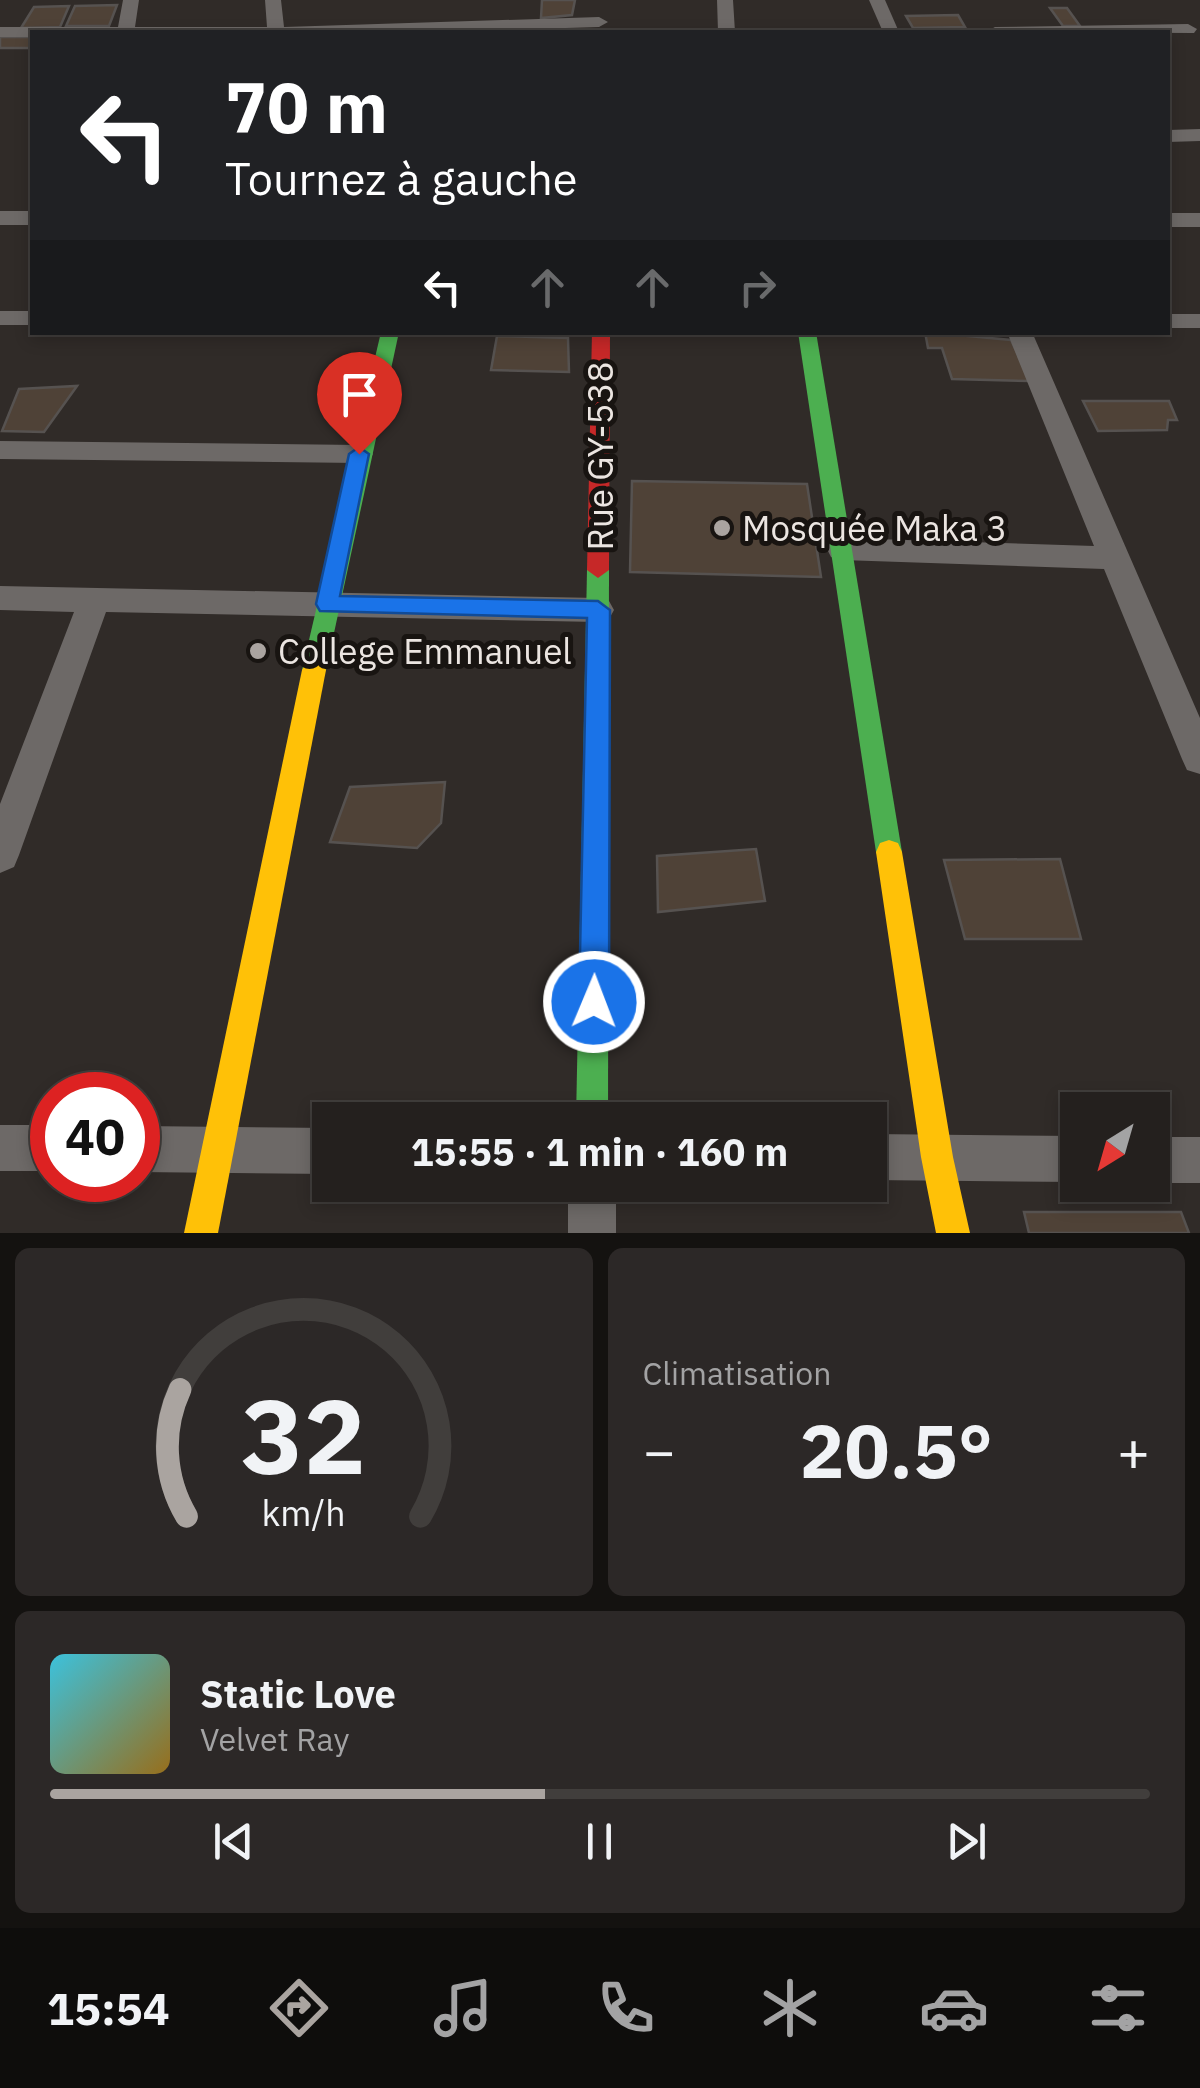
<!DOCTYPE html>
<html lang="fr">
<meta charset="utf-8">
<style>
:root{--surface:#24201e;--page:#2c2827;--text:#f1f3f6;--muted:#a3a3a4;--line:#413e3c;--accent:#aaa4a0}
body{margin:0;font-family:"IBM Plex Sans",sans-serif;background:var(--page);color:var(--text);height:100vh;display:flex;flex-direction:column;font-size:38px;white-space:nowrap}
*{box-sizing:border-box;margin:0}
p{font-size:32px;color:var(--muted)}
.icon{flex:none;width:55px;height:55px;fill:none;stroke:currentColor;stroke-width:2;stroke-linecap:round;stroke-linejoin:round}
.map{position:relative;height:1233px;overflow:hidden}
.side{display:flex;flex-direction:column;gap:15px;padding:15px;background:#141210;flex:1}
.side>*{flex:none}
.top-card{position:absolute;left:30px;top:30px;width:1140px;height:305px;border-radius:0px;box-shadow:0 5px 15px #0003,0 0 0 2px var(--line);background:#202124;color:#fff;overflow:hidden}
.needle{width:65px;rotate:217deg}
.fabs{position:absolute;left:1060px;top:1092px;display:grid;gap:20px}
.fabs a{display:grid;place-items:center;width:110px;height:110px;border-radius:0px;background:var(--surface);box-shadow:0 5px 15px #0003,0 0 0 2px var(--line);font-size:50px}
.speed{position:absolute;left:30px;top:1072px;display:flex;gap:20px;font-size:50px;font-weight:700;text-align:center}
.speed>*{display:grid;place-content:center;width:130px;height:130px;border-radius:50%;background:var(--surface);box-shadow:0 5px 15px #0003,0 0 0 2px var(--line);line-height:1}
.speed .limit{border:15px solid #d22;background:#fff;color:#111}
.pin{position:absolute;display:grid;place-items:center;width:85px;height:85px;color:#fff;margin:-102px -42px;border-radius:50% 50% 50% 0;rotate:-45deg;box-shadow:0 0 10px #0007}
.pin .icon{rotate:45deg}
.me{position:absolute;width:110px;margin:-55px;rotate:1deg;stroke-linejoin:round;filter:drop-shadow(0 0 8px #0008)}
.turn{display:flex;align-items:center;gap:35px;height:210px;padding:0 30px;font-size:45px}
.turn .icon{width:130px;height:130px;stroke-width:2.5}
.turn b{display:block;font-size:70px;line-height:85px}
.lanes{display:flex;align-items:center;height:95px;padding:0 30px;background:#0003;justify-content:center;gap:50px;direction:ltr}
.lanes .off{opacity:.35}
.big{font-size:75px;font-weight:800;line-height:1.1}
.side .widget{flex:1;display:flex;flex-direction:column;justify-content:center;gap:15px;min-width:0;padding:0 35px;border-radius:15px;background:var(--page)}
.side .dial{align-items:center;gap:0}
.dial svg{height:260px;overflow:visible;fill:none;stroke:var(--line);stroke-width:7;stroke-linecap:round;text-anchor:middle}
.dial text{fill:var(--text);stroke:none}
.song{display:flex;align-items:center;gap:30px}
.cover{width:120px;height:120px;border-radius:15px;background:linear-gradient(135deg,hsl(190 70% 55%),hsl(40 70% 35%))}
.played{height:10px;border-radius:5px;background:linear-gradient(90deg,var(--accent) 45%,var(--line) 45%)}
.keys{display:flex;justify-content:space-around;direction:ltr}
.heat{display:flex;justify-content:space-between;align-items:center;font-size:55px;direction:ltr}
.side .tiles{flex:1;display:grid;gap:15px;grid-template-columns:1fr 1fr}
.widget:last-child{grid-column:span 2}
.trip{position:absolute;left:312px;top:1102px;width:575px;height:100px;border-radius:0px;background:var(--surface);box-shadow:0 5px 15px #0003,0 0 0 2px var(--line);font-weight:800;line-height:100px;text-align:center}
.menu{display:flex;height:160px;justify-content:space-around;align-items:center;background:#0e0d0c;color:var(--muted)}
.menu .icon{width:70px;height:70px}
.menu .selected{color:var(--accent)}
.menu b{font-size:45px;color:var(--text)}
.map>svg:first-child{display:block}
.building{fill:#4f4237;stroke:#565250;stroke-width:2.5}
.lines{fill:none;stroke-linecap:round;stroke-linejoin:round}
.street{fill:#6d6967;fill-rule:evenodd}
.fast{fill:#4caf50;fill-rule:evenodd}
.slow{fill:#ffc107;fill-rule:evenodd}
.jam{fill:#c62828;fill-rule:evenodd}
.route{fill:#1a73e8;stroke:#114b97;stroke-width:2.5}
.poi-dot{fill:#aaa4a0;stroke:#181411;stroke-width:4}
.labels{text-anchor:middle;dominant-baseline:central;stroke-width:10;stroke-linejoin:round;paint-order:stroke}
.street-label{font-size:35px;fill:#ebe5e1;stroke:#181411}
.poi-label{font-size:35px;fill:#ebe5e1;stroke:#181411;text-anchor:start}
</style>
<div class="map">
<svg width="1200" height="1233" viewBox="0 0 1200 1233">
<rect width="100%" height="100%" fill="#302b28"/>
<g class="building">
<polygon points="542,0 575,0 572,15 541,18"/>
<polygon points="117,5 109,26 66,26 75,6"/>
<polygon points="69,6 60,27 21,28 34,7"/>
<polygon points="1050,8 1067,8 1080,26 1063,26"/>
<polygon points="958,15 965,27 913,28 906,16"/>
<rect x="0" y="37" width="32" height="11"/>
<polygon points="925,332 1011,340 1030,381 952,379 942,348 928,348"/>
<polygon points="497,336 568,338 569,372 491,370"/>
<polygon points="77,386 44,432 2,431 19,389"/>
<polygon points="1083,401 1169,401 1177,420 1168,420 1167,430 1098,431"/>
<polygon points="632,481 807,484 821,577 630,572"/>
<polygon points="445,782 441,823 417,848 330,842 350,787"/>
<polygon points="756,849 765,901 658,912 657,856"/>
<polygon points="1060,859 1081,939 965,939 944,860"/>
<polygon points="1024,1212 1181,1212 1189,1233 1029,1233"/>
</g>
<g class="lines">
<g class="street">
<polygon points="123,0 139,0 135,27 267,27 265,0 281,0 284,27 599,17 608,22 599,27 428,32 32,32 32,37 0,37 0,27 118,27"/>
<polygon points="717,0 733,0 735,32 718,32"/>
<polygon points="869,0 885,0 899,32 883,32"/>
<polygon points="1188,24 1197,29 1194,33 986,32 995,27"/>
<polygon points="1200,129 1200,141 1168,142 1168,130"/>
<rect x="0" y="211" width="32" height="14"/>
<rect x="1168" y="213" width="32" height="14"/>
<rect x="0" y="311" width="32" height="14"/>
<rect x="1168" y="314" width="32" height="14"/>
<polygon points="1007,332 1032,332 1200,718 1200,774 1187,770 1182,759 1104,569 842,560 831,557 827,549 831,541 842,538 1094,546"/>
<polygon points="0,441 359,445 369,447 373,454 369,461 359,463 0,459"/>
<polygon points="0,586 598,598 609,601 614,610 609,619 598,622 106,612 19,855 14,867 0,873 0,804 74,612 0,610"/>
<rect x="0" y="1125" width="52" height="46"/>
<polygon points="138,1126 330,1128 330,1174 138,1172"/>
<polygon points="870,1134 1078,1136 1078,1182 870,1180"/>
<rect x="1152" y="1137" width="48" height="46"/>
<rect x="568" y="1185" width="48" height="48"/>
</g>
<g class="fast">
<polygon points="381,332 399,332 326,670 322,677 306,677 302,670"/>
<polygon points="798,332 816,332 902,852 898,861 889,864 880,861 876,852"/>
<polygon points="598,562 609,570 608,1120 576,1120 587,570"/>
</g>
<g class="slow">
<polygon points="314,661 322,663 326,670 218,1233 184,1233 302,670 306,663"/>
<polygon points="889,840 898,843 902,852 953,1157 970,1233 936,1233 921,1157 876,852 880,843"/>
</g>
<polygon class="jam" points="592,332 610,332 609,570 598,578 587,570"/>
</g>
<polygon class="route" points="359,447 369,454 340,596 598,601 610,610 609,1002 604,1013 594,1017 583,1013 579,1002 587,618 320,611 316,604 349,454"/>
<g class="poi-dot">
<circle cx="722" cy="528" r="10"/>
<circle cx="258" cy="651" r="10"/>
</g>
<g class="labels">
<g class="street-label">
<text transform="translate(600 456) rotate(-90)">Rue GY-538</text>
</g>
<g class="poi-label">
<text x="742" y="528">Mosquée Maka 3</text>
<text x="278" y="651">College Emmanuel</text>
</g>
</g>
</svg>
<div class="fabs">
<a><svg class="needle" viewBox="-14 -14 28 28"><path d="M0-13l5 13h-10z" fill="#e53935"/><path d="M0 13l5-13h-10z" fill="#a3a3a4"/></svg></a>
</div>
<div class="speed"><div class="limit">40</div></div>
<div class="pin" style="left:359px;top:454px;background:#d93025"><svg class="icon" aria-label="arrive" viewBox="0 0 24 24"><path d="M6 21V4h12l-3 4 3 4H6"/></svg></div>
<svg class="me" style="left:594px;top:1002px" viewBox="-20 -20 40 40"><circle r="17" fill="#1a73e8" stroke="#fff" stroke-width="3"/><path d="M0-11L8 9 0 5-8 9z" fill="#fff"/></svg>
<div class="trip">15:55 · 1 min · 160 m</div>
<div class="top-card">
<div class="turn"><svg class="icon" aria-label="left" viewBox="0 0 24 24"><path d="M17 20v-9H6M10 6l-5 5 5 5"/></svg><div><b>70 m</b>Tournez à gauche</div></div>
<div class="lanes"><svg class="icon" aria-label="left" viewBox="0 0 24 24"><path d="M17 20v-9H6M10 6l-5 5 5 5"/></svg><svg class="icon off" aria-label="ahead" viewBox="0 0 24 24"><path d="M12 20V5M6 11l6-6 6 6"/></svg><svg class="icon off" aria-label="ahead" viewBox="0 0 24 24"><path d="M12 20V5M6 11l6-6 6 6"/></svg><svg class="icon off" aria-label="right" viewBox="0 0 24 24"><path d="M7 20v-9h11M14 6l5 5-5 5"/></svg></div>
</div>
</div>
<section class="side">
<div class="tiles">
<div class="widget dial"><svg viewBox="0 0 100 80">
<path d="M14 69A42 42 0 1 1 86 69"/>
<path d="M14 69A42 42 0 0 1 12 30" stroke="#aaa4a0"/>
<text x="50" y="56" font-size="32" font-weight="700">32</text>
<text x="50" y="72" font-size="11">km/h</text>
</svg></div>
<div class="widget"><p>Climatisation</p>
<div class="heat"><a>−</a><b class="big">20.5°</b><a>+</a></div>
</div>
<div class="widget">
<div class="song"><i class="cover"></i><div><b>Static Love</b><p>Velvet Ray</p></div></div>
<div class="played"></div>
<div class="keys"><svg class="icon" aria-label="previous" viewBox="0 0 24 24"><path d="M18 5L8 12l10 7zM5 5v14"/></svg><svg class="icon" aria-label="pause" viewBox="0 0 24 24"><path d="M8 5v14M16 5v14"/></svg><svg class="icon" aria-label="next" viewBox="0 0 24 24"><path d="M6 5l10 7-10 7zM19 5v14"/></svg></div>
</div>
</div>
</section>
<nav class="menu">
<b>15:54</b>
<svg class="icon selected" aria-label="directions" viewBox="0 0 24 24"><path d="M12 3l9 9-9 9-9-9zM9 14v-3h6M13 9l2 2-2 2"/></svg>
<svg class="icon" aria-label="music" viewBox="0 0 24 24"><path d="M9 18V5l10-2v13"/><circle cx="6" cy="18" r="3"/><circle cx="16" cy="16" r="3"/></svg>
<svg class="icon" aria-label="phone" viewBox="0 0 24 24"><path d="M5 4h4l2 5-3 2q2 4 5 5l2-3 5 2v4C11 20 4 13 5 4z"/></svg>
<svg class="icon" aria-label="climate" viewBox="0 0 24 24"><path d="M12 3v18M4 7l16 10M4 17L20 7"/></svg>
<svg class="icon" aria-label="car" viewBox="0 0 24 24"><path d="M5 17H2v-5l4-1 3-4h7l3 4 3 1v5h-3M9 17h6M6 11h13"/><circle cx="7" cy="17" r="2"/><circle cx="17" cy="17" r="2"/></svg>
<svg class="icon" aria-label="filters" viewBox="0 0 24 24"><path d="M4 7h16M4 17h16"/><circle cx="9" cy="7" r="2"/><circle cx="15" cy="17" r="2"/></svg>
</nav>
